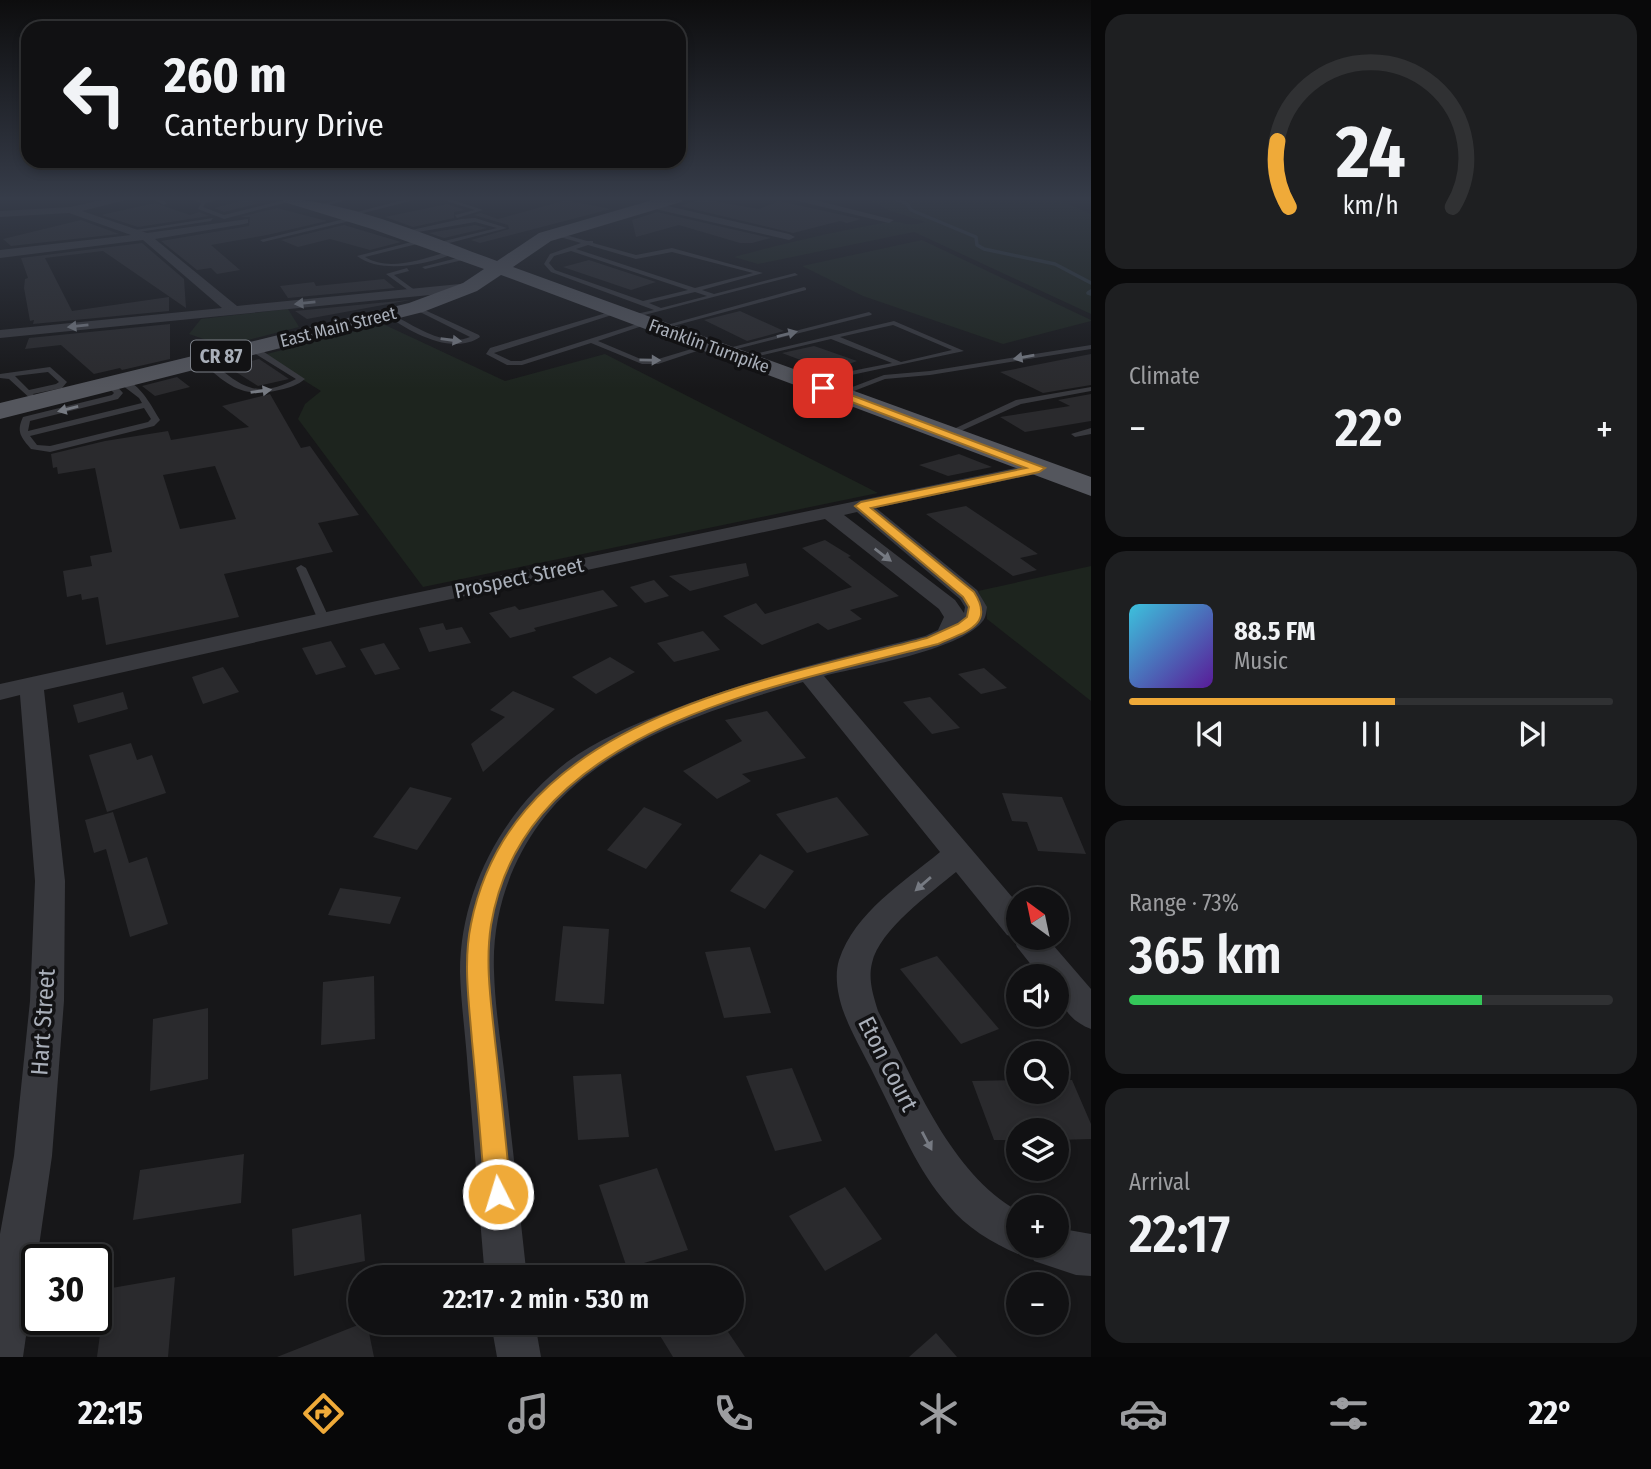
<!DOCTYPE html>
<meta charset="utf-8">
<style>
:root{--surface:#111113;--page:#1e1f21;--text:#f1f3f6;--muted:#9c9da0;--line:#303133;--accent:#efaa39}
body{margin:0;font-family:"Fira Sans Condensed",sans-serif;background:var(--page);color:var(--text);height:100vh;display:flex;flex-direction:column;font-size:26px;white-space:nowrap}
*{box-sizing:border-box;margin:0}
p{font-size:23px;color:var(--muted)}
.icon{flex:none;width:38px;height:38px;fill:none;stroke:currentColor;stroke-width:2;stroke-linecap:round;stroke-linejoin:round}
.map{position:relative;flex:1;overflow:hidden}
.panel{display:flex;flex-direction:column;gap:14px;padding:14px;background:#09090a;width:560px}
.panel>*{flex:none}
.guide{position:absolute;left:21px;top:21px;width:665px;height:147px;border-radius:21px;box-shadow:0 4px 10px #0003,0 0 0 2px var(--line);background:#111113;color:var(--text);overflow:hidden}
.needle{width:46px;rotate:327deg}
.tools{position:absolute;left:1006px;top:887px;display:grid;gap:14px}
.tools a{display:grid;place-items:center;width:63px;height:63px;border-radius:50%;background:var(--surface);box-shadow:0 4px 10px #0003,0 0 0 2px var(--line);font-size:35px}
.speed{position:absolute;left:21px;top:1244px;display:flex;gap:14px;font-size:35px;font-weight:700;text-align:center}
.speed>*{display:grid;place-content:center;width:91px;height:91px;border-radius:50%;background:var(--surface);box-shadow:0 4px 10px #0003,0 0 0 2px var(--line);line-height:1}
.speed .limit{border:4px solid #111;border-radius:10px;background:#fff;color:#111}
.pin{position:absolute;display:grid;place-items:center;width:60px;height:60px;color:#fff;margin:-30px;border-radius:14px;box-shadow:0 4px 10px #0006}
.me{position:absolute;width:77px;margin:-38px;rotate:355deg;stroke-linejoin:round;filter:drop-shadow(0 0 5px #0008)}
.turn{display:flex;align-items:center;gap:24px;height:147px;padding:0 28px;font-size:32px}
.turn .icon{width:91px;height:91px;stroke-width:2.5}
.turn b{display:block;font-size:49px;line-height:60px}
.big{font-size:52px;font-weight:600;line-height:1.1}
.panel .widget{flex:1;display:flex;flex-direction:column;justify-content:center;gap:10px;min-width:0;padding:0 24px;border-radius:21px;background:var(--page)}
.panel .dial{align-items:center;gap:0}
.dial svg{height:182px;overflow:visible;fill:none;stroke:var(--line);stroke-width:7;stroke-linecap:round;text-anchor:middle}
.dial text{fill:var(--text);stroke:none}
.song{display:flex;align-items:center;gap:21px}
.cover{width:84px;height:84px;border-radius:10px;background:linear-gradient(135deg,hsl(190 70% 55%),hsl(270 70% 35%))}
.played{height:7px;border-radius:4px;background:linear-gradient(90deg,var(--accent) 55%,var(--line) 55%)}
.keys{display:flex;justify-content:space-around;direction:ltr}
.heat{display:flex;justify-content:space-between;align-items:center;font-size:38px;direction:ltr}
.charge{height:10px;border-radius:5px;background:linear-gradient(90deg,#34c759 73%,var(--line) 0)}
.trip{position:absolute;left:348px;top:1265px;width:396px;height:70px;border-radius:35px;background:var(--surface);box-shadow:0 4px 10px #0003,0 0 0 2px var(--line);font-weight:600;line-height:70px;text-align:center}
.tabs{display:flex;height:112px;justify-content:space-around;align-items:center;background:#070708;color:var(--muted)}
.tabs .icon{width:49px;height:49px}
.tabs .current{color:var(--accent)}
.tabs b{font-size:32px;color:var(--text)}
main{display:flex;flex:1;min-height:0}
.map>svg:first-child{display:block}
.green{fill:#1d241e}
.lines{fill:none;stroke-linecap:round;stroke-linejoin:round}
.stream{stroke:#2d373d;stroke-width:3.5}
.building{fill:#2a2a2d;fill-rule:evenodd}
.lane{fill:#38393e;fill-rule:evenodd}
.street{fill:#38393e;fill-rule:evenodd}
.primary{fill:#54565d;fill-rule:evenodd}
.oneway{fill:#767a82}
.route{fill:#efaa39;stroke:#9b6e25;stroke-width:2}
.labels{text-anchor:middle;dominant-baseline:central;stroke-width:7;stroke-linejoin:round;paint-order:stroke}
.far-street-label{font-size:18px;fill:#a9afb9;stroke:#121214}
.shield{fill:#121214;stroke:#7c8088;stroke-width:2}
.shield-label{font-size:19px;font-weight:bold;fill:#a9afb9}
.street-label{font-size:21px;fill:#a9afb9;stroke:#121214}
.near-street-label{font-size:24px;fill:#a9afb9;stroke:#121214}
</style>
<main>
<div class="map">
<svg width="1091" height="1357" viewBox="0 0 1091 1357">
<rect width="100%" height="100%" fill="#171719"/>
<g class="green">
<path d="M869,199H1057L1091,214V314L914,232L758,264L734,257C785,243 836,231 888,222C903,220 906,228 925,222L888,210Z"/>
<polygon points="922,240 1091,320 1091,321 1003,344 863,296 802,266"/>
<polygon points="288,309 299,327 224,346 189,334 201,319"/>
<polygon points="383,324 505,381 605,354 878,493 423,587 298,419 305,404 321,391 263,355"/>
<polygon points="1091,566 1091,701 987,619 986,607 978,591"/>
</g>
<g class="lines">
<g class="stream">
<polyline points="896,199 907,204 911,210 976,237 977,245 984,249 1055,264 1091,283"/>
<polyline points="1091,291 1088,293 1091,294"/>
</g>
</g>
<g class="building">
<polygon points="702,199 759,209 779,201 861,219 847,223 840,221 793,233 680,206"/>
<polygon points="245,200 260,203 224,212 214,208"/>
<polygon points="566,200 611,209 480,243 471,240 509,229 508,225 474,215 481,213 498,219"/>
<polygon points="155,203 190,215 199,212 209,216 138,227 101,215"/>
<polygon points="447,204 465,210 454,212 454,218 413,227 385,217"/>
<polygon points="277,208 327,221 267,235 211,245 240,270 217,274 211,268 197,270 161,241 249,226 250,217 240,217"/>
<polygon points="657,212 771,238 752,243 740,243 679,225 636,237 632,220"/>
<polygon points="81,220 119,234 11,246 3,239"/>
<polygon points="344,225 401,242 370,250 330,239 298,247 281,240"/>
<polygon points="475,225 487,228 444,238 429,233"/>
<polygon points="142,243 184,279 186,308 103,251 45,258 72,311 169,297 169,311 33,324 34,320 30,321 24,288 25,279 28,278 21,258"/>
<polygon points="589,260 656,282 631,290 563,267"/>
<polygon points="384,279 395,288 288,298 280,286 314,282 316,286"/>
<polygon points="410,300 307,319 295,311 409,300"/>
<polygon points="740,311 784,331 747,341 704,320"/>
<polygon points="170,324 170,359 122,370 120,368 94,374 61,345 25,349 29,338"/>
<polygon points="814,346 820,348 857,361 830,371 782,353"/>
<polygon points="1091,354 1091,385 1043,393 1000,372"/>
<polygon points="259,359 289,379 258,386 228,367"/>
<polygon points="177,377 190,387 155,396 142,386"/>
<path d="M270,394L301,448L310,446L359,515L318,523L333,552L224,574L239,617L106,645L98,597L82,600L81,594L67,597L63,571L92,566L90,556L112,552L95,468L58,474L57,467L53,468L51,454L105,441L168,431L171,440L249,427L222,406ZM215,466L236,519L180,529L163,475Z"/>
<polygon points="1091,394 1091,421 1025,432 1000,417 1070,406 1058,400"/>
<polygon points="959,454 992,467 948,476 919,465"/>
<polygon points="966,506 1038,554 1020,558 1037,570 1013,576 926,514"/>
<polygon points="825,540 851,556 848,557 899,596 850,610 862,619 828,630 818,623 762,645 723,616 756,603 765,614 852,587 802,548"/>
<polygon points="746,563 749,576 690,591 669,576"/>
<polygon points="654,580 669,596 645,603 630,587"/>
<polygon points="603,590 618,606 534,628 536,631 510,638 489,613 515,606 519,610"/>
<polygon points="443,623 446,630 462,627 471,643 429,652 419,628"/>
<polygon points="703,631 720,650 674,662 657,643"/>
<polygon points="331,641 346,667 316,675 302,648"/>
<polygon points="384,643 400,669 375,675 360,649"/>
<polygon points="610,657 635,672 596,694 572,677"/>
<polygon points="223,667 239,692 203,704 192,677"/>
<polygon points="984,668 1007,688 981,694 958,674"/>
<polygon points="513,691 555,709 483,772 471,744 505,717 490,710"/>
<polygon points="123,692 128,709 78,723 73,705"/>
<polygon points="930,697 960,728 932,734 903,702"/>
<polygon points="767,711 806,758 742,774 751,781 717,799 683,771 742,741 725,720"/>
<polygon points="131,743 137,760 152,755 166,793 107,812 89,755"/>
<polygon points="410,787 452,798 417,850 373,837"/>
<polygon points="1002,793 1062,797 1086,854 1038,851 1027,822 1012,821"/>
<polygon points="837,797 869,835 807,853 776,814"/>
<polygon points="644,807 682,824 646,869 607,850"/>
<polygon points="113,812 129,863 147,857 168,924 130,937 106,849 94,853 85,820"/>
<polygon points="760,854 794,871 765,909 730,891"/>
<polygon points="340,888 401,897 390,924 328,915"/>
<polygon points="563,926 609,929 604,1004 555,1001"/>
<polygon points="750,947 771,1013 724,1018 705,952"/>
<polygon points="937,956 999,1029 961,1044 900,969"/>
<polygon points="374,976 375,1039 321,1045 323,982"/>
<polygon points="208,1008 208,1079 150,1091 153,1019"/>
<polygon points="792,1068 822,1141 775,1151 746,1076"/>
<polygon points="621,1074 629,1137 578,1140 573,1076"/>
<polygon points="1018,1080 1018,1092 1057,1092 1057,1080 1072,1080 1091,1124 1091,1139 1057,1140 1057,1130 1018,1130 1018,1140 994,1140 972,1081"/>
<polygon points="244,1154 241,1203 133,1220 140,1170"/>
<polygon points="657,1168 688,1250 627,1268 599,1185"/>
<polygon points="845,1187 882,1239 825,1271 789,1216"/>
<polygon points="361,1214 365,1261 294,1276 292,1229"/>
<polygon points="175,1277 168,1357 97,1357 106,1289"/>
<polygon points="363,1323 367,1323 374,1357 277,1357"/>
<polygon points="665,1323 722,1323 745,1357 673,1357 656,1329"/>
<polygon points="936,1333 957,1357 909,1357"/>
</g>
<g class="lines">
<g class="lane">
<polygon points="152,199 160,199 167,203 164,205"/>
<polygon points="220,199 206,203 203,207 224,215 289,199 296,200 224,219 198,209 201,203 193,200"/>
<polygon points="340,199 350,199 315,209 312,207"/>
<polygon points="407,199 418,199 348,217 345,215"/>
<polygon points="440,199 450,199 483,210 457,218 455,215 475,210"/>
<polygon points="356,216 358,219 263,242 260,240"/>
<polygon points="213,218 211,221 132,233 129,231"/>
<polygon points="475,218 507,228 434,247 432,244 497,228 475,222 401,235 398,233 461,219"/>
<path d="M555,232L587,241H593V243L636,255L672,248L763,273L702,290L714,294L795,273L798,275L629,319L626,317L627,316L654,310L551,272L544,264L550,254L581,243L553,235ZM588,245L636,259L672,252L753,273L695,288L576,249ZM571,251L688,290L643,301L555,270L549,263L554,256ZM695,292L707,296L661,308L649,303Z"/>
<path d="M423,239L425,242L365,257C391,273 427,257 454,250L457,252C431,264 382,275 357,256Z"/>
<polygon points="469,255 471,258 425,269 422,267"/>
<polygon points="407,268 409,271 394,275 416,291 416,293 412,293 386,274"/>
<polygon points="804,287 806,288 806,290 662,329 656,328"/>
<path d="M416,306L479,335L480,337C452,356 410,332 386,315L391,314C414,325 444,348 470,337L414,309V307Z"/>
<polygon points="616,310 618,311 618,313 494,353 511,361 521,361 646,321 649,323 648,324 598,341 643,360 655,360 708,344 712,346 658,364 642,364 591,343 522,365 507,365 486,354 490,348"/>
<polygon points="869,312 872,314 871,315 721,353 717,351"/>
<path d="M894,321L964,351L809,384L805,382L806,380L892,363L831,339L742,360L738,358ZM893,325L952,350L901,362L840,337Z"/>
<polygon points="1091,345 1091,349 930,375 885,379 841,396 834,394 884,375 930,371"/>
<path d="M249,346H255L305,379C298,385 289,388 279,390C243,399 226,385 200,360L207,358C239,384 253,401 296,379L249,350Z"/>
<path d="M50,367L67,382L62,388L33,394L37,399L33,401L9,379L0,378V374ZM48,372L59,382L56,384L29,390L15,376Z"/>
<path d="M118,378C138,379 151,405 160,420L154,426L50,452L31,449C21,437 16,432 23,417L112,395L114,393L106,385V381H112L123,393L118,399L30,421L28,431L142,403L139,398L118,382ZM144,408L151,419L148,422L50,446L37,445L30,436Z"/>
<polygon points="1091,387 1091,391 1021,404 950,436 943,434 1016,400"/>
<polygon points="1091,428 1091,434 1075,437 1071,434"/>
<polygon points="301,565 306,568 330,620 328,622 320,622 318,620 296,568"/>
</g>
<g class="street">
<polygon points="107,199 130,199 82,211 147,233 248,219 248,223 244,224 155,239 237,306 470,283 476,287 470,291 0,338 0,330 222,308 143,240 0,258 0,250 131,235 69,213 0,217 0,211 70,207"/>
<polygon points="790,199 811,199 894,220 889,223"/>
<polygon points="655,203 789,234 795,237 789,240 651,208 651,204"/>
<path d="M1039,463L1045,464L1048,468L1045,472L876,508L977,590L987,607C986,613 986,618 982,622C958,651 862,666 824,676L1018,904V938H1047L1091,989V1029C1067,1020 1057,1001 1057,976H1040L1017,947L1013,937L1007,935L956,872C931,893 879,930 872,963C868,979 873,995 878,1011C914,1079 949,1172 1018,1211V1246H1057V1228L1091,1234V1276L1076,1275L1034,1261L1029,1249L1018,1254C992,1243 966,1227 948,1205C917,1170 900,1126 879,1085C868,1061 853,1037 844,1013C838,997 834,976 839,960C855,912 904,882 940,852L803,682C731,704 650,727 589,774C527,820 491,894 494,971C495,1010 502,1049 506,1088C513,1151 520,1214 527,1278H485C479,1209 474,1140 468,1072C466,1039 461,1005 460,972C460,890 503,811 567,762C597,740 632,725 666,712C750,679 837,658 925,636L938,630L944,617L939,609L825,519L372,616L44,690L65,881L64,1001L52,1156L23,1357H0V1234L14,1156L30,1001L35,881L20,695L0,700V684L372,602ZM857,512L960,599L965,607L964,613L955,600L844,515Z"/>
<polygon points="491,1323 535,1323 541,1357 497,1357"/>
</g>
<path class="primary" d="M282,199C345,199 436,239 497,261L539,233L656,199H683L681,202L551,241L513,267L1091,477V496L501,275L477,291L423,312L0,419V403L409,303L463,283L484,269L372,229L284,202Z"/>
</g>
<defs><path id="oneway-solid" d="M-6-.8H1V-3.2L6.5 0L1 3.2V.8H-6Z" transform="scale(1.75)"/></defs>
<g class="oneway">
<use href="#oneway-solid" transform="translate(305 303) rotate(174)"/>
<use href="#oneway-solid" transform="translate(78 326) rotate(174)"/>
<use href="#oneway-solid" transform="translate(787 334) rotate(-14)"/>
<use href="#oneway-solid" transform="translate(451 340) rotate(8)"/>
<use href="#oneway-solid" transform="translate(1024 357) rotate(170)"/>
<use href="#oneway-solid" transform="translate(650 360) rotate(1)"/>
<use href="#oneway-solid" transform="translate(261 391) rotate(-8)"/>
<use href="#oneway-solid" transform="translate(68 409) rotate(166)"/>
<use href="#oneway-solid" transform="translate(883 555) rotate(37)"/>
<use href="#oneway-solid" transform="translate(923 884) rotate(139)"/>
<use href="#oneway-solid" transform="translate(927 1141) rotate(62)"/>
</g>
<linearGradient id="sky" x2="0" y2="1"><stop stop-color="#0d0d0e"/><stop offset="0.51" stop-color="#363c49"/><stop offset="1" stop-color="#363c49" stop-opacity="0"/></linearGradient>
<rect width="1091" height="389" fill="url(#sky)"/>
<path class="route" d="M820,386H827L1045,468L1039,472L871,508L974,592C996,626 964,632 938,644C777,687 524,725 491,925C485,963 491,1003 495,1041C501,1092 506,1143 511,1194L507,1203L498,1207L489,1203L485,1194C481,1143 477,1092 472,1041C469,1002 463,962 471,924C512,718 757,683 927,638L958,624L967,617L969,607L963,597L855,506L861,502L1026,468L820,390Z"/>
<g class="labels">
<g class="far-street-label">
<text transform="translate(338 327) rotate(-14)">East Main Street</text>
<text transform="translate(709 346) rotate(20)">Franklin Turnpike</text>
</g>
<rect class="shield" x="191" y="340.5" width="60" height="31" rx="5"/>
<g class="shield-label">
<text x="221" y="356">CR 87</text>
</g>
<g class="street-label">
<text transform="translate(519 578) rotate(-12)">Prospect Street</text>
</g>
<g class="near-street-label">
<text transform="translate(43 1022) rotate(-86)">Hart Street</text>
<text transform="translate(888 1064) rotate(63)">Eton Court</text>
</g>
</g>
</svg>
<div class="tools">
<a><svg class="needle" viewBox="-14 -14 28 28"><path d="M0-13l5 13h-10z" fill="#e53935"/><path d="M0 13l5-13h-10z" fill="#9c9da0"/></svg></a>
<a><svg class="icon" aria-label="sound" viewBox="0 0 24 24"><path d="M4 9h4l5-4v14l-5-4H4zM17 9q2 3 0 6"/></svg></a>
<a><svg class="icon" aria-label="search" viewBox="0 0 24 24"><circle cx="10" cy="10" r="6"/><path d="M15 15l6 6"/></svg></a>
<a><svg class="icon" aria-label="layers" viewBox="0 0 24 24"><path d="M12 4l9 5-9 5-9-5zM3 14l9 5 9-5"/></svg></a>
<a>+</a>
<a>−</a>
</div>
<div class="speed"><div class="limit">30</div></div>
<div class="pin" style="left:823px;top:388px;background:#d93025"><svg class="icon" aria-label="arrive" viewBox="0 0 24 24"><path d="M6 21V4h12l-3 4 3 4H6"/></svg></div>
<svg class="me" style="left:498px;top:1194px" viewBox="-20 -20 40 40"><circle r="17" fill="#efaa39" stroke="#fff" stroke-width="3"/><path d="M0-11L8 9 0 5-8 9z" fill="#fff"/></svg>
<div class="trip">22:17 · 2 min · 530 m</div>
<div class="guide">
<div class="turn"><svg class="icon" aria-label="left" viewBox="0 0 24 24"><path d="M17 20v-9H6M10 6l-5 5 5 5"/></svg><div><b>260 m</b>Canterbury Drive</div></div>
</div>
</div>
<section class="panel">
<div class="widget dial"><svg viewBox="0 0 100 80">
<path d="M14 69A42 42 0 1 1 86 69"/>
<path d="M14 69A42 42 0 0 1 9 40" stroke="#efaa39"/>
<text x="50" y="56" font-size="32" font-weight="700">24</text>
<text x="50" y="72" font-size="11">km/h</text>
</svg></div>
<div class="widget"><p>Climate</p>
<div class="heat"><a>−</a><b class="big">22°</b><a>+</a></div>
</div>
<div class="widget">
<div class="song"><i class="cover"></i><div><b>88.5 FM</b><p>Music</p></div></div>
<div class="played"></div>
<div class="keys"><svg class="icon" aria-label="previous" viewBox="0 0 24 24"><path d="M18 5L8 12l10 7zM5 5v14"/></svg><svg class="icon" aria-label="pause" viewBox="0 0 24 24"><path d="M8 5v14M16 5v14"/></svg><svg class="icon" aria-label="next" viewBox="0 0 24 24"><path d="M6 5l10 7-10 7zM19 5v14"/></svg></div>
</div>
<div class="widget"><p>Range · 73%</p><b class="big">365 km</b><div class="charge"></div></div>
<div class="widget"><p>Arrival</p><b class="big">22:17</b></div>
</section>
</main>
<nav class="tabs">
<b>22:15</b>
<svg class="icon current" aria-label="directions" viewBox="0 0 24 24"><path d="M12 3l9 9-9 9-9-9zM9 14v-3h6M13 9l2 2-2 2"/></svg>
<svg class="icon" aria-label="music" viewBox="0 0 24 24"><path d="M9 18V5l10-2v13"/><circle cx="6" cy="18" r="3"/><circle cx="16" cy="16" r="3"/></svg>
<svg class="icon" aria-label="phone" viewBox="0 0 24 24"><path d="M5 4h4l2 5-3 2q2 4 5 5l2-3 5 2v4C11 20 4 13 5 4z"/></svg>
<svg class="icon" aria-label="climate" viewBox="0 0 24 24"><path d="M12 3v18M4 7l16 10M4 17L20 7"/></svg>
<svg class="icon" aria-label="car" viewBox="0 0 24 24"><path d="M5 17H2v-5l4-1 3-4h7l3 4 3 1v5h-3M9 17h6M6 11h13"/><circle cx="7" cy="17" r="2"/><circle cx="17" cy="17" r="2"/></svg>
<svg class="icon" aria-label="filters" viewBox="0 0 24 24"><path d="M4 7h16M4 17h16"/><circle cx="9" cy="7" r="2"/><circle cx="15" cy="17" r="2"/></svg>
<b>22°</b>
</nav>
